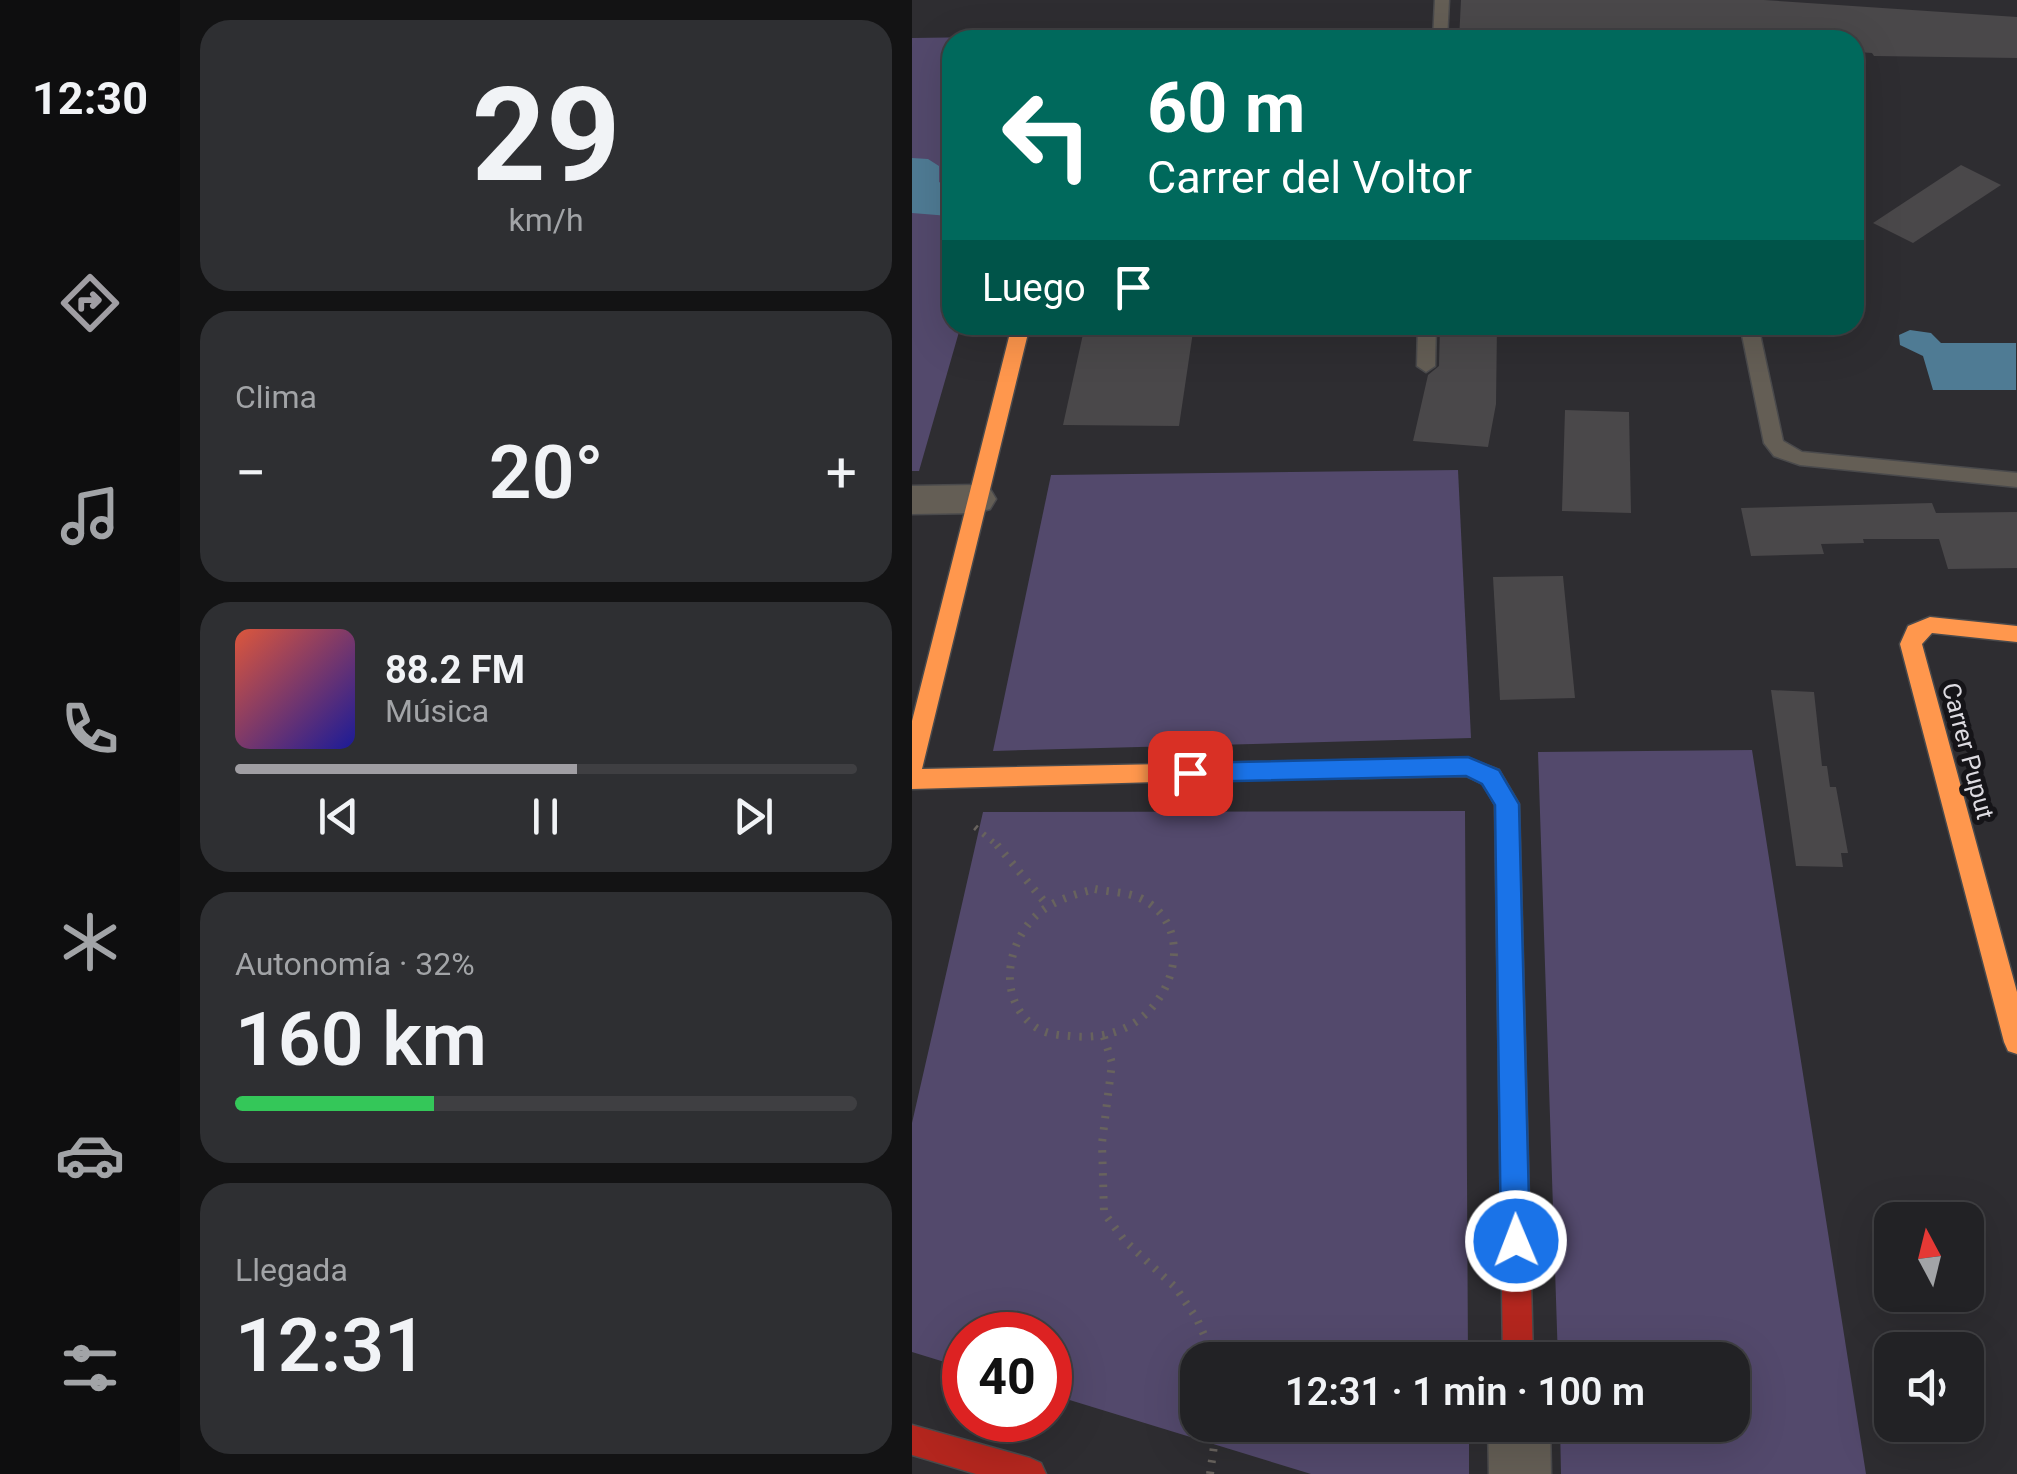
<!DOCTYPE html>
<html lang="es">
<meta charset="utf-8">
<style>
:root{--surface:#222225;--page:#2e2f32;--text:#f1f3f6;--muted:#a2a4a7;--line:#3f3f42;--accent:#a09ea3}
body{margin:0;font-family:Roboto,sans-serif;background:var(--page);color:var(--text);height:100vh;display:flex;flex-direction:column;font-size:38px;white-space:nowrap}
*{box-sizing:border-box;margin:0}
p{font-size:32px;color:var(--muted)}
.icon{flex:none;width:55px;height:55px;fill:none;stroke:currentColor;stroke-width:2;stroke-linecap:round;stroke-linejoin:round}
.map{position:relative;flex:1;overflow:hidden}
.panel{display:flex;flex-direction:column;gap:20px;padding:20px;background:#131314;width:732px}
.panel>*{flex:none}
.banner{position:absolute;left:30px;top:30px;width:922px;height:305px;border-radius:30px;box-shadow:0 10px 40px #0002,0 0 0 2px var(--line);background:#00695c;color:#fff;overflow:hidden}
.needle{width:65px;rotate:353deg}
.tools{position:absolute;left:962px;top:1202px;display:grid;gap:20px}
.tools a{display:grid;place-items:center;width:110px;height:110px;border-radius:20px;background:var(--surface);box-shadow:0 10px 40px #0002,0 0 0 2px var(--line);font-size:50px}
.speed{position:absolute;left:30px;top:1312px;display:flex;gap:20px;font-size:50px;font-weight:700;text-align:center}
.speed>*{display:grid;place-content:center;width:130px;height:130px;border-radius:50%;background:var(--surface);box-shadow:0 10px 40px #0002,0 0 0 2px var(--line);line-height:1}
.speed .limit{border:15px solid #d22;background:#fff;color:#111}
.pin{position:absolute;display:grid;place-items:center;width:85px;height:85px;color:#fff;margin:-42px;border-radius:20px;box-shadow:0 5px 15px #0006}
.me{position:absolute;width:110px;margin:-55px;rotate:359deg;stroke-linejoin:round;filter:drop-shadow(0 0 8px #0008)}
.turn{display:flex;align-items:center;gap:35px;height:210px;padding:0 40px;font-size:45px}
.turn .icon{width:130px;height:130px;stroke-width:2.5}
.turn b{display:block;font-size:70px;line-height:85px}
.then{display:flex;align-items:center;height:95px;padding:0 40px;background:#0003;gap:20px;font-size:38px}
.big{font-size:75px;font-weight:600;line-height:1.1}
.panel .tile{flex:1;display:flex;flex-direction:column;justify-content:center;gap:15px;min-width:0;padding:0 35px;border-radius:30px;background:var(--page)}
.panel .dial{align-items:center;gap:0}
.dial b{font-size:130px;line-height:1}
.song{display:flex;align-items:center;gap:30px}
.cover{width:120px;height:120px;border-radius:15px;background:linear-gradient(135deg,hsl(10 70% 55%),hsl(240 70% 35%))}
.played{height:10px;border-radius:5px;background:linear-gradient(90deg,var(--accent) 55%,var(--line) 55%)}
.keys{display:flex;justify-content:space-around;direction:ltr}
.heat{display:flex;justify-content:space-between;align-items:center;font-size:55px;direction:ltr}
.charge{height:15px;border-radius:8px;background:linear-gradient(90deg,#34c759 32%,var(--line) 0)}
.trip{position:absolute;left:268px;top:1342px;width:570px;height:100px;border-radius:30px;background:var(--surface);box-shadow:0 10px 40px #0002,0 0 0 2px var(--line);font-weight:600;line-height:100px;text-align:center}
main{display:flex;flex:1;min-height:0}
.tabs{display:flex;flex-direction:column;width:180px;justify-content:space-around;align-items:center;background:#0e0e0f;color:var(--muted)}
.tabs .icon{width:70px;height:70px}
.tabs .active{color:var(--accent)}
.tabs b{font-size:45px;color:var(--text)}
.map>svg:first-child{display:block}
.green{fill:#53496c}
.water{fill:#4f7b94}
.building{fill:#4a484a}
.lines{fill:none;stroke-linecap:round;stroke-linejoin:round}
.lane-casing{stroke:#4a4a4c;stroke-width:3}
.street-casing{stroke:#4a4a4c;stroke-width:3}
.slow-casing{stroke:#4a4a4c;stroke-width:3}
.jam-casing{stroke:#4a4a4c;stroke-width:3}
.path-far1{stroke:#68635e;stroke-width:6;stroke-dasharray:2.5 8;stroke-linecap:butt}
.path{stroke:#68635e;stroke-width:8;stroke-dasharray:2.5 9;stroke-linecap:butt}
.lane{fill:#645e55;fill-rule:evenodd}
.street{fill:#645e55;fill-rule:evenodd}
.slow{fill:#ff974d;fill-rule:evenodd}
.jam{fill:#b3261e;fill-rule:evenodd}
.route{fill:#1a73e8;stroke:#114b97;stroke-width:2.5}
.labels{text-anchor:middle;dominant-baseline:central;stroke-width:10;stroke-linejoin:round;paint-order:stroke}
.street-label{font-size:25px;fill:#dddbe1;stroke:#151418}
</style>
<main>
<nav class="tabs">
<b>12:30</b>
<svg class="icon active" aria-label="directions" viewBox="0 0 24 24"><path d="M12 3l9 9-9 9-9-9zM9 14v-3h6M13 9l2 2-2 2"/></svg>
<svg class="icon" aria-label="music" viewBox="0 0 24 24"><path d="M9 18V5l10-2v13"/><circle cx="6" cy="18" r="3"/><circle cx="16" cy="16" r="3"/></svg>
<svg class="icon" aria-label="phone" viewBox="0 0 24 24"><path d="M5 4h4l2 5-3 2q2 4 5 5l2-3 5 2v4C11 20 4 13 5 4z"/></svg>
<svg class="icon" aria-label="climate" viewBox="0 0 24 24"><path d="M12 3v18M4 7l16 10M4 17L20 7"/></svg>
<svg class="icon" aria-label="car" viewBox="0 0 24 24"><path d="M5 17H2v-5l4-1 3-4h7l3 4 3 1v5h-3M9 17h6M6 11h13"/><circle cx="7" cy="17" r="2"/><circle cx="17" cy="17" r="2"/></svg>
<svg class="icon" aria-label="filters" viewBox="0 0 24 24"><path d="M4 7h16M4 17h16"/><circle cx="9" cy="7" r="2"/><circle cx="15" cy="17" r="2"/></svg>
</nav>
<section class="panel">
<div class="tile dial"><b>29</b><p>km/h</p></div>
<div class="tile"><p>Clima</p>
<div class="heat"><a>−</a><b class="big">20°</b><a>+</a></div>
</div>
<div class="tile">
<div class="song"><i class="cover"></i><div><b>88.2 FM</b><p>Música</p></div></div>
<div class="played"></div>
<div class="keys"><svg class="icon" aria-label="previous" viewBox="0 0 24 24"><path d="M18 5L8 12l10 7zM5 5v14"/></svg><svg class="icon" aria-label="pause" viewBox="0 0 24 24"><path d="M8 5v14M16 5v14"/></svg><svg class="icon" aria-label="next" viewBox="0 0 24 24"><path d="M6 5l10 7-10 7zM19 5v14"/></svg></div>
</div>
<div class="tile"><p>Autonomía · 32%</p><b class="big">160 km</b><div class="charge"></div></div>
<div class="tile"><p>Llegada</p><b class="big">12:31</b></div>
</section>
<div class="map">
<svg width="1105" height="1474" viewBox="0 0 1105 1474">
<rect width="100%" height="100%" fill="#2e2d31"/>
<g class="green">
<polygon points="132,36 131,40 40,40 40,325 49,325 7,471 0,471 0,38"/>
<polygon points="546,470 559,738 81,751 139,475"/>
<polygon points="840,750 954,1474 649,1474 648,1425 820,1425 820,1360 646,1360 626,752"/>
<polygon points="553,811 556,1360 285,1360 285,1425 557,1425 557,1474 399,1474 138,1394 138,1335 52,1335 52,1368 0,1352 0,1123 71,812"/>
</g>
<g class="water">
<polygon points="0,158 16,159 27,166 27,182 40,189 37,216 0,213"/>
<polygon points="998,330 1019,333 1029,343 1104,343 1104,390 1021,390 1011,356 988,345 987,335"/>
</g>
<g class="building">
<polygon points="549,0 852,0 1105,17 1105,58 962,56 960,53 945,52 942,40 547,40"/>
<polygon points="1049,165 1089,185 1001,243 961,223"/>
<polygon points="173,325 282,325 267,426 151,425"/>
<polygon points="528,325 585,325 584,404 576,447 501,441 516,375 527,366"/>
<polygon points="653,410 717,412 719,513 650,511"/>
<polygon points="1020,503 1024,513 1105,512 1105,568 1036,569 1027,539 951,539 952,543 909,544 912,554 839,556 829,508"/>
<polygon points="651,576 663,698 588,700 581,577"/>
<polygon points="859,690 902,692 910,766 915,766 918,787 924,787 936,853 929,853 931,867 884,866"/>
</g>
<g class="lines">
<g class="lane-casing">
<g id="lane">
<polygon points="523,0 537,0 535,40 521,40"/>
<polygon points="506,325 524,325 523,366 514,372 505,366"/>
<polygon points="828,325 846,325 871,441 890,452 1105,473 1105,487 888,465 862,456 852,443"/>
</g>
</g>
<g class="street-casing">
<g id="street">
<polygon points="64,485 78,489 84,499 78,509 64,513 0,514 0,486"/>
<polygon points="576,1425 638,1425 639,1474 577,1474"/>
</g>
</g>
<g class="slow-casing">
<g id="slow">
<polygon points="100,325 118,325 10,769 449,760 457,762 460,769 457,776 0,789 0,721"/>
<polygon points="1018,617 1105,626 1105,642 1020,633 1010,644 1105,992 1105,1054 1096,1051 1092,1042 988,644 996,626"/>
</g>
</g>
<g class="jam-casing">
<g id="jam">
<polygon points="556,758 587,770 607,804 621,1360 591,1360 583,805 571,784 554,776 449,778 441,776 438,769 441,762 449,760"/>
<polygon points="0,1425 118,1458 129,1463 134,1474 64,1474 0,1455"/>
</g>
</g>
<polyline class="path-far1" points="63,827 87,847"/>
<g class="path">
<polyline points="85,845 136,906"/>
<path d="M183,889C197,892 215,892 228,898C284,925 264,1001 217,1026C198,1036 178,1038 158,1036C145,1035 133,1034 122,1026C84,998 95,940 127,913C143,900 163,894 183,889Z"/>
<polyline points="192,1037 200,1063 190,1143 192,1213 213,1241 264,1288 285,1319 303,1360"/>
<polyline points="298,1474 305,1425"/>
</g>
<use href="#lane" class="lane"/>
<use href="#street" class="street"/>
<use href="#slow" class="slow"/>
<use href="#jam" class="jam"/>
</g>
<polygon class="route" points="556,757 587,770 607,804 618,1241 614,1251 604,1255 593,1251 589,1241 583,805 570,784 554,776 278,782 270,780 266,773 270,766 278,763"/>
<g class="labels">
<g class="street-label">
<text transform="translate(1056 751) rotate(75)">Carrer Puput</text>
</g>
</g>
</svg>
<div class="tools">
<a><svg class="needle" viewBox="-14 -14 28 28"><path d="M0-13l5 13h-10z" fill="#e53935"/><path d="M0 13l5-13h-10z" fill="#a2a4a7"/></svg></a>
<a><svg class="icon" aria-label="sound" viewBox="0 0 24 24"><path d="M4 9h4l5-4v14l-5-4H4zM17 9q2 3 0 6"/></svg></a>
</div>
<div class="speed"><div class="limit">40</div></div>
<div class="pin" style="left:278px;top:773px;background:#d93025"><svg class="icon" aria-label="arrive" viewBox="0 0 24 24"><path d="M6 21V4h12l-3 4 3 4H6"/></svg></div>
<svg class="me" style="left:604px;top:1241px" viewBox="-20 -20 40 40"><circle r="17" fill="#1a73e8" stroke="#fff" stroke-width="3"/><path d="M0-11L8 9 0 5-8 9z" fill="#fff"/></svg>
<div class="trip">12:31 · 1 min · 100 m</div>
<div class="banner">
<div class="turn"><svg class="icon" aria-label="left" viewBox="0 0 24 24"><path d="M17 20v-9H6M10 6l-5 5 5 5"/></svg><div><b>60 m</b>Carrer del Voltor</div></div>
<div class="then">Luego<svg class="icon" aria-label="arrive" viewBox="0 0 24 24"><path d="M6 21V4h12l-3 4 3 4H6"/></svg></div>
</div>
</div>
</main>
